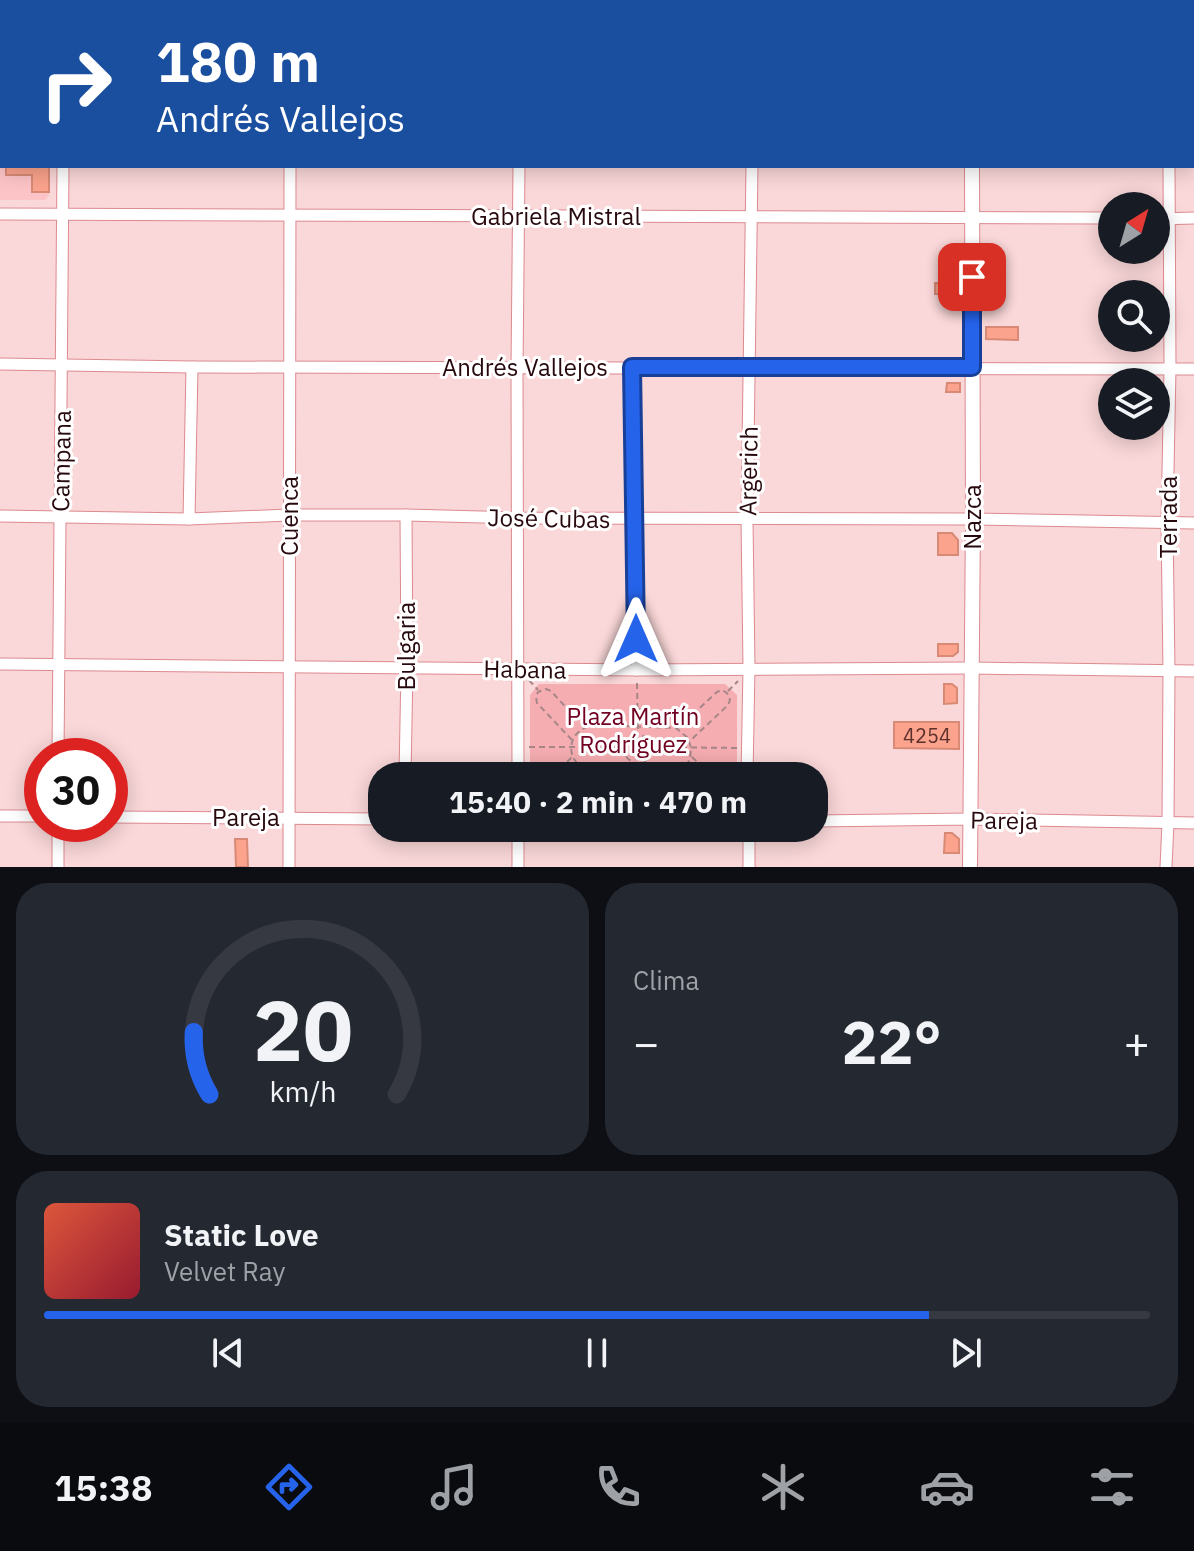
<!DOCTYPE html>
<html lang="es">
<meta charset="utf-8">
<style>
:root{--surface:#171b24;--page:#242831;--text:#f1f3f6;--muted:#9ea1a6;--line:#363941;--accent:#2563eb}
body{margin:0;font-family:"IBM Plex Sans",sans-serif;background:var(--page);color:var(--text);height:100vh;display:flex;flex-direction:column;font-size:30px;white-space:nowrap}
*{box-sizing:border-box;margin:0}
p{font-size:26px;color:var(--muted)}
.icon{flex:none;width:44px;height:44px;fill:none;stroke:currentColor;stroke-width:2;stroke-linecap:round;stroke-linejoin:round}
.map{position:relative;height:867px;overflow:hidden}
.side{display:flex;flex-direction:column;gap:16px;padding:16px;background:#0d0f14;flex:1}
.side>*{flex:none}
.hud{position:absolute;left:0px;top:0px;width:1194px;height:168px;box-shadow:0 4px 20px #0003;background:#1a4fa0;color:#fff;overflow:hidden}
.needle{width:52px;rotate:37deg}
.buttons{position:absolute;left:1098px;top:192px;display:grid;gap:16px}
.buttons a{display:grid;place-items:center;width:72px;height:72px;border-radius:50%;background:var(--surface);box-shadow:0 4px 20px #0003;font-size:40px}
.speed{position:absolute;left:24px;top:738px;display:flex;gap:16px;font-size:40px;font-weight:700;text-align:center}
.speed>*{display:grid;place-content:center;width:104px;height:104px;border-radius:50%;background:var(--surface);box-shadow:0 4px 20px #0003;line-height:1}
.speed .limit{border:12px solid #d22;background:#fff;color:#111}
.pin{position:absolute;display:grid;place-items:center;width:68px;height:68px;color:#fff;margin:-34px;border-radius:16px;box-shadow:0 4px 12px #0006}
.me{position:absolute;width:88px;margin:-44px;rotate:0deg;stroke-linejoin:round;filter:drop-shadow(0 0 6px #0008)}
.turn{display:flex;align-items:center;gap:28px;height:168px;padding:0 24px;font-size:36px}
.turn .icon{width:104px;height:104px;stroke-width:2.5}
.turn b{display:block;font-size:56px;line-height:68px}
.big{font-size:60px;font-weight:700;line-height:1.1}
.side .tile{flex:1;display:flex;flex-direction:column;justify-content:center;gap:12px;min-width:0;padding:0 28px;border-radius:32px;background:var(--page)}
.side .dial{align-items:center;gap:0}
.dial svg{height:208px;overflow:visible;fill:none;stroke:var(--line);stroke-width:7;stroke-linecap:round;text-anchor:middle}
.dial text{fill:var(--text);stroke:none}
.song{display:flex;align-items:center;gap:24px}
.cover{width:96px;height:96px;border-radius:12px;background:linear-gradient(135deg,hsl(10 70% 55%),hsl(350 70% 35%))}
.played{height:8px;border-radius:4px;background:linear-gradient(90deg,var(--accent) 80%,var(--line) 80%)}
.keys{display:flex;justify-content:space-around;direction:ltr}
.heat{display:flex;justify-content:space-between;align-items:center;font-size:44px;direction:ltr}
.side .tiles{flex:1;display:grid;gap:16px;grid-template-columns:1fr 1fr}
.tile:last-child{grid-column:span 2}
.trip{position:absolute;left:368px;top:762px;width:460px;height:80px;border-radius:32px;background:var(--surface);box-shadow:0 4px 20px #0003;font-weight:700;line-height:80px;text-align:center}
.menu{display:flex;height:128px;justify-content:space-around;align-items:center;background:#090b0e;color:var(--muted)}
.menu .icon{width:56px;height:56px}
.menu .active{color:var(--accent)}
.menu b{font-size:36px;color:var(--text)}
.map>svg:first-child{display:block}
.built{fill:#fdc4c7}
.green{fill:#f5adb1}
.building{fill:#fba38c;stroke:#d88a76;stroke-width:2}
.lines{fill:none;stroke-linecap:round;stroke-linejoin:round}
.street-casing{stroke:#dc8a90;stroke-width:13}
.secondary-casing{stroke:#dc8a90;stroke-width:16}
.path{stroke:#a78688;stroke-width:2;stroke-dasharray:6 4;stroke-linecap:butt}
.street{stroke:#fff;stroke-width:11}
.secondary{stroke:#fff;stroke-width:14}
.route-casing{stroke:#184099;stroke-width:20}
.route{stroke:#2563eb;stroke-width:14}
.labels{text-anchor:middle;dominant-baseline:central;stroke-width:6;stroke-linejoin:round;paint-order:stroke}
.number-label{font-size:20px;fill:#5c302d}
.street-label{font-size:24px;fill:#27090d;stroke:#fff}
.park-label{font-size:24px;fill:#720020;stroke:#fff}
</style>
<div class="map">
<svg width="1194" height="867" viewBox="0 0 1194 867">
<rect width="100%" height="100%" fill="#fad7d8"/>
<polygon class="built" points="0,52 2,52 2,166 49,166 49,195 45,200 0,200"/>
<polygon class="green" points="539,684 725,684 737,695 737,776 530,776 530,695"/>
<g class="building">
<polygon points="6,166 49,166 49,192 32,192 32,175 6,175"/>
<polygon points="935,283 961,284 961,295 935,294"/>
<polygon points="986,327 1018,327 1018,340 986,339"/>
<polygon points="947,383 960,383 960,392 946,392"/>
<polygon points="938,533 952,533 958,540 958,555 938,555"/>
<polygon points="938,644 958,644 958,652 953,656 938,656"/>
<polygon points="944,684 952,684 957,688 957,703 944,704"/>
<polygon points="894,722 959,722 959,749 894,748"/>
<polygon points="945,833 952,833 959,839 959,853 944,853"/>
<polygon points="235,839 247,839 248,867 236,867"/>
</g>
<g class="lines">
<g class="street-casing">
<g id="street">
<polyline points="168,0 168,2"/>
<polyline points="290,0 290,2"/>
<polyline points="64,2 64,0"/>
<polyline points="406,2 406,0"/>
<polyline points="520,2 520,0"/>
<polyline points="633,2 633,0"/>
<polyline points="753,2 753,0"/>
<polyline points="861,2 861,0"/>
<polyline points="1171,2 1171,0"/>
<polyline points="0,214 1112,218"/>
<polyline points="1156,219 1194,218"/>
<polyline points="0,364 192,367 1194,369"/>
<polyline points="632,367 637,670"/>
<polyline points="0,516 189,519 289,515 406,515 519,518 973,519 1194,523"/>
<polyline points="189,519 192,367"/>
<polyline points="0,664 637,670 971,668 1194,671"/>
<polyline points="58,756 63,166"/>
<polyline points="405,776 407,667 406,515"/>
<polyline points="518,776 517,368 519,166"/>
<polyline points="747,776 749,668 747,519 752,166"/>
<polyline points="0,816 42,816"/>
<polyline points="110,817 382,819"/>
<polyline points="814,821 970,819 1194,823"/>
<polyline points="58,824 58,867"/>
<polyline points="518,828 518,867"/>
<polyline points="289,867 290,166"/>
<polyline points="749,867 749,828"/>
<polyline points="1166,867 1168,823 1169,671 1167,523 1170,368 1169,166"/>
</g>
</g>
<g class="secondary-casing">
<g id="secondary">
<polyline points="974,2 974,0"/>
<polyline points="0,31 2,31"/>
<polyline points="1192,49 1194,49"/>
<polyline points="970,867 973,519 972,166"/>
</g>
</g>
<g class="path">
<polyline points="529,680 538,690"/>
<polyline points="637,683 638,735"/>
<polyline points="728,691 738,681"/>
<polyline points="637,709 648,710"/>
<path d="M595,725L676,728L688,738L691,748L690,760L680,771L672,774L591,772C563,763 565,729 595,725Z"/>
<polyline points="678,728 717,692 722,690 727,693 730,700 728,705 691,740"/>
<circle cx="638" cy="749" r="14"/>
<polyline points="572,740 537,703 536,697 538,692 546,689 551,691 584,727"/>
<polyline points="529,747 624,747"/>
<polyline points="651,747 738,748"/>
<polyline points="692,757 712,776"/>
<polyline points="553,776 572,757"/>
<polyline points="578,776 583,771"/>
<polyline points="637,776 637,762"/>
</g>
<use href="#street" class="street"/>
<use href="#secondary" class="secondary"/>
</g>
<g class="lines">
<g class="route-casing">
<polyline id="route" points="636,639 632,367 972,367 972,277"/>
</g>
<use href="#route" class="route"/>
</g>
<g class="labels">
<g class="number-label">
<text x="927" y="735">4254</text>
</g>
<g class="street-label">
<text x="556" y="216">Gabriela Mistral</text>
<text x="525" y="367">Andrés Vallejos</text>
<text transform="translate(61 461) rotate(-89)">Campana</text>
<text transform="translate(748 471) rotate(-89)">Argerich</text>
<text transform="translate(289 516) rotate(-90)">Cuenca</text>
<text transform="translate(972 517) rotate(-90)">Nazca</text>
<text transform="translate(1168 517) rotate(-90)">Terrada</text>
<text transform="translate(549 518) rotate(1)">José Cubas</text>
<text transform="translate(406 646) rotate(-90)">Bulgaria</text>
<text transform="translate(525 669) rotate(1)">Habana</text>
<text x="246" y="817">Pareja</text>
<text transform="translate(1004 820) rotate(1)">Pareja</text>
</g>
<g class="park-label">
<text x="633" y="716">Plaza Martín<tspan x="633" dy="28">Rodríguez</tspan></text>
</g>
</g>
</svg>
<div class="buttons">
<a><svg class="needle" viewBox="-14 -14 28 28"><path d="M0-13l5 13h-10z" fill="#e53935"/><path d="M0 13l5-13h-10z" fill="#9ea1a6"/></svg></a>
<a><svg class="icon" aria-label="search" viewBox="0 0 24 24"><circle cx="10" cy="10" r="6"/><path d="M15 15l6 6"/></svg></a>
<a><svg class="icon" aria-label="layers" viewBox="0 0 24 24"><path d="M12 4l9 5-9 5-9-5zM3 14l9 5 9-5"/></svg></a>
</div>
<div class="speed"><div class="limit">30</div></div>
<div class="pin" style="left:972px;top:277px;background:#d93025"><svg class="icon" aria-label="arrive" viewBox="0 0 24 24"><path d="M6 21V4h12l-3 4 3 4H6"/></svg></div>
<svg class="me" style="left:636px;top:639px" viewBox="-20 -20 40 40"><path d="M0-17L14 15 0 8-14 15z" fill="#2563eb" stroke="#fff" stroke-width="4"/></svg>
<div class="trip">15:40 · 2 min · 470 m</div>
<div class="hud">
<div class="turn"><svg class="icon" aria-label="right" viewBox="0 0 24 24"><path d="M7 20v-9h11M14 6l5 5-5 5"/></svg><div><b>180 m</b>Andrés Vallejos</div></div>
</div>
</div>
<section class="side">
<div class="tiles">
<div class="tile dial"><svg viewBox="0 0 100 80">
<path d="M14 69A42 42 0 1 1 86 69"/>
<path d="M14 69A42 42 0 0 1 8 45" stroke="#2563eb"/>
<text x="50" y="56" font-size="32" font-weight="700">20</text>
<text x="50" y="72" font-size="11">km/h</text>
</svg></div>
<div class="tile"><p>Clima</p>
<div class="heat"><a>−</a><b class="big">22°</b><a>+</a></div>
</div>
<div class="tile">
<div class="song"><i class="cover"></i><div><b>Static Love</b><p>Velvet Ray</p></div></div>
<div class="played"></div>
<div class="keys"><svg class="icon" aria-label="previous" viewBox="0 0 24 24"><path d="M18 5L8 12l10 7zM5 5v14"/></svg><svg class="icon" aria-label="pause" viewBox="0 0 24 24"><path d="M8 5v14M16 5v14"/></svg><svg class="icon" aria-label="next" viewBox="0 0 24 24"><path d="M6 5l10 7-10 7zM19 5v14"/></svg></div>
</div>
</div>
</section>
<nav class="menu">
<b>15:38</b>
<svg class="icon active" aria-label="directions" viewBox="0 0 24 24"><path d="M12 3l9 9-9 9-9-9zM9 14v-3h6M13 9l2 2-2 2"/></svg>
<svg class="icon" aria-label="music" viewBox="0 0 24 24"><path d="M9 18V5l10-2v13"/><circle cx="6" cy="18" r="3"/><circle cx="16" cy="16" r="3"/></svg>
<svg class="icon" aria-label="phone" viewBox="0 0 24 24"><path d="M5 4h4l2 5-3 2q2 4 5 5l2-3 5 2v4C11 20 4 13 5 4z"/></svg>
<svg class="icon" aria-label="climate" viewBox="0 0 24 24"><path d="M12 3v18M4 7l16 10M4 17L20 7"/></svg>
<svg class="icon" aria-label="car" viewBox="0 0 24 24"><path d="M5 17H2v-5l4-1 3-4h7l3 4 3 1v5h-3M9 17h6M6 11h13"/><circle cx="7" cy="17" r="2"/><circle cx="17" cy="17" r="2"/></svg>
<svg class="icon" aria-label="filters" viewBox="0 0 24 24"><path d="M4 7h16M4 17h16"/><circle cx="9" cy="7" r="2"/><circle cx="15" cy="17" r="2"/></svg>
</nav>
